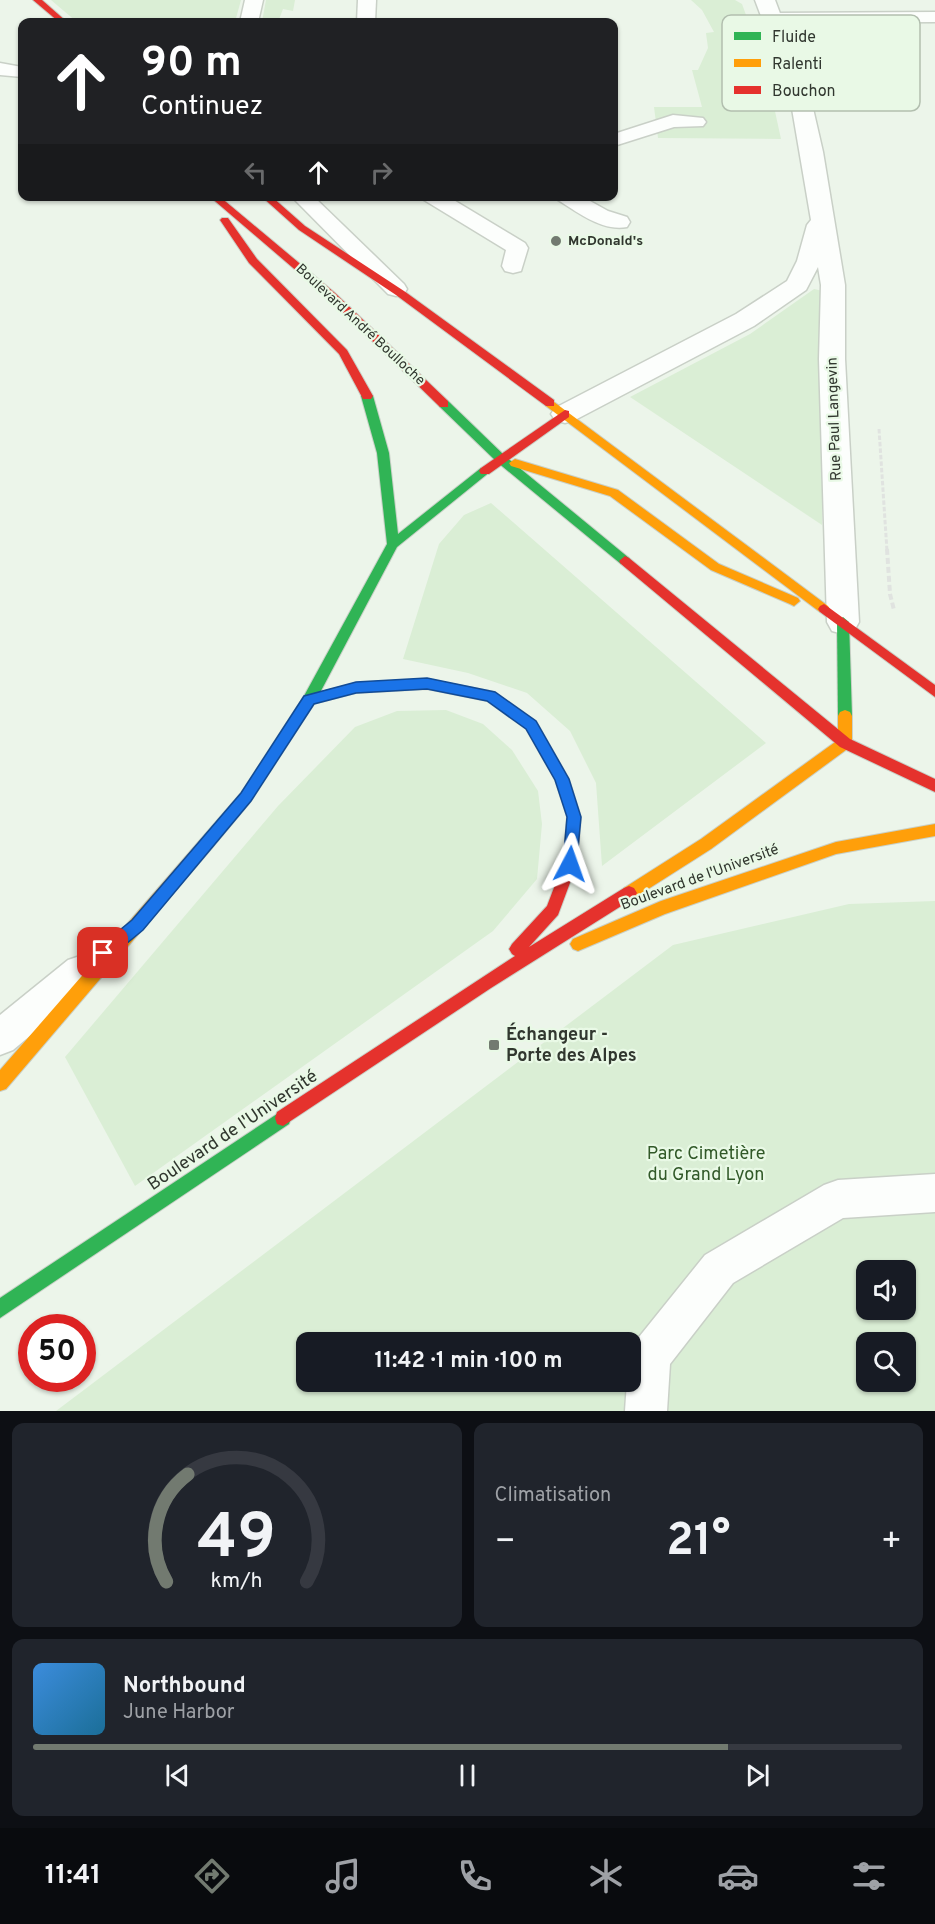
<!DOCTYPE html>
<html lang="fr">
<meta charset="utf-8">
<style>
:root{--surface:#171b24;--page:#20242c;--text:#f1f3f6;--muted:#9ea1a6;--line:#363941;--accent:#727a70}
body{margin:0;font-family:Overpass,sans-serif;background:var(--page);color:var(--text);height:100vh;display:flex;flex-direction:column;font-size:22px;white-space:nowrap}
*{box-sizing:border-box;margin:0}
p{font-size:20px;color:var(--muted)}
.icon{flex:none;width:33px;height:33px;fill:none;stroke:currentColor;stroke-width:2;stroke-linecap:round;stroke-linejoin:round}
.map{position:relative;height:1411px;overflow:hidden}
.details{display:flex;flex-direction:column;gap:12px;padding:12px;background:#0d0f14;flex:1}
.details>*{flex:none}
.banner{position:absolute;left:18px;top:18px;width:600px;height:183px;border-radius:12px;box-shadow:0 2px 4px #0004;background:#202124;color:#fff;overflow:hidden}
.buttons{position:absolute;left:856px;top:1260px;display:grid;gap:12px}
.buttons a{display:grid;place-items:center;width:60px;height:60px;border-radius:12px;background:var(--surface);box-shadow:0 2px 4px #0004;font-size:30px}
.speed{position:absolute;left:18px;top:1314px;display:flex;gap:12px;font-size:30px;font-weight:700;text-align:center}
.speed>*{display:grid;place-content:center;width:78px;height:78px;border-radius:50%;background:var(--surface);box-shadow:0 2px 4px #0004;line-height:1}
.speed .limit{border:9px solid #d22;background:#fff;color:#111}
.pin{position:absolute;display:grid;place-items:center;width:51px;height:51px;color:#fff;margin:-26px;border-radius:12px;box-shadow:0 3px 9px #0006}
.me{position:absolute;width:66px;margin:-33px;rotate:4deg;stroke-linejoin:round;filter:drop-shadow(0 0 4px #0008)}
.turn{display:flex;align-items:center;gap:21px;height:126px;padding:0 24px;font-size:27px}
.turn .icon{width:78px;height:78px;stroke-width:2.5}
.turn b{display:block;font-size:42px;line-height:51px}
.lanes{display:flex;align-items:center;height:57px;padding:0 24px;background:#0003;justify-content:center;gap:30px;direction:ltr}
.lanes .off{opacity:.35}
.big{font-size:45px;font-weight:700;line-height:1.1}
.details .widget{flex:1;display:flex;flex-direction:column;justify-content:center;gap:9px;min-width:0;padding:0 21px;border-radius:12px;background:var(--page)}
.details .dial{align-items:center;gap:0}
.dial svg{height:156px;overflow:visible;fill:none;stroke:var(--line);stroke-width:7;stroke-linecap:round;text-anchor:middle}
.dial text{fill:var(--text);stroke:none}
.song{display:flex;align-items:center;gap:18px}
.cover{width:72px;height:72px;border-radius:9px;background:linear-gradient(135deg,hsl(210 70% 55%),hsl(200 70% 35%))}
.played{height:6px;border-radius:3px;background:linear-gradient(90deg,var(--accent) 80%,var(--line) 80%)}
.keys{display:flex;justify-content:space-around;direction:ltr}
.heat{display:flex;justify-content:space-between;align-items:center;font-size:33px;direction:ltr}
.details .tiles{flex:1;display:grid;gap:12px;grid-template-columns:1fr 1fr}
.widget:last-child{grid-column:span 2}
.trip{position:absolute;left:296px;top:1332px;width:345px;height:60px;border-radius:12px;background:var(--surface);box-shadow:0 2px 4px #0004;font-weight:700;line-height:60px;text-align:center}
.tabs{display:flex;height:96px;justify-content:space-around;align-items:center;background:#090b0e;color:var(--muted)}
.tabs .icon{width:42px;height:42px}
.tabs .selected{color:var(--accent)}
.tabs b{font-size:27px;color:var(--text)}
.map>svg:first-child{display:block}
.green{fill:#daeed5;fill-rule:evenodd}
.lines{fill:none;stroke-linecap:round;stroke-linejoin:round}
.lane-casing{stroke:#c9d0c7;stroke-width:3}
.street-casing{stroke:#c9d0c7;stroke-width:3}
.fast-casing{stroke:#c9d0c7;stroke-width:2}
.slow-casing{stroke:#c9d0c7;stroke-width:2}
.jam-casing{stroke:#c9d0c7;stroke-width:2}
.path-far1{stroke:#e0e3e0;stroke-width:3;stroke-dasharray:4.5 2;stroke-linecap:butt}
.path{stroke:#e0e3e0;stroke-width:4;stroke-dasharray:6 3;stroke-linecap:butt}
.lane{fill:#fcfefc;fill-rule:evenodd}
.street{fill:#fcfefc;fill-rule:evenodd}
.fast{fill:#30b455;fill-rule:evenodd}
.slow{fill:#ff9f0a;fill-rule:evenodd}
.jam{fill:#e5322d;fill-rule:evenodd}
.route{fill:#1a73e8;stroke:#114b97;stroke-width:1.5}
.poi-dot{fill:#727a70;stroke:#e9f9e6;stroke-width:2}
.labels{text-anchor:middle;dominant-baseline:central;stroke-width:4.5;stroke-linejoin:round;paint-order:stroke}
.far-poi-label{font-size:14px;font-weight:bold;fill:#31372f;stroke:#e9f9e6;text-anchor:start}
.far-street-label{font-size:14px;fill:#31372f;stroke:#e9f9e6}
.street-label{font-size:15px;fill:#31372f;stroke:#e9f9e6}
.near-poi-label{font-size:18px;font-weight:bold;fill:#31372f;stroke:#e9f9e6;text-anchor:start}
.near-street-label{font-size:18px;fill:#31372f;stroke:#e9f9e6}
.near-park-label{font-size:18px;fill:#315928;stroke:#e9f9e6}
.key{fill:#e9f9e6;stroke:#b2bfaf;stroke-width:1.5}
.key-label{font-size:16px;fill:#31372f}
</style>
<div class="map">
<svg width="935" height="1411" viewBox="0 0 935 1411">
<rect width="100%" height="100%" fill="#ecf5ea"/>
<g class="green">
<polygon points="51,0 241,0 235,22 77,22"/>
<polygon points="266,0 295,0 293,11 283,9 278,22 262,22"/>
<polygon points="691,0 735,0 742,4 766,70 781,139 658,138 654,107 702,107 692,70 698,70 708,48 706,33 714,32 702,10"/>
<polygon points="814,289 823,291 822,525 630,397 750,334"/>
<polygon points="491,503 766,743 602,866 596,783 570,731 527,693 468,673 403,659 439,544 464,515"/>
<polygon points="446,710 483,724 512,750 538,791 542,824 537,879 493,931 135,1186 65,1057 278,806 355,727 397,711"/>
<path d="M935,901V1411H56L673,945L849,904ZM867,1270H906V1310H867ZM306,1342H630V1382H306ZM867,1342H906V1382H867Z"/>
</g>
<g class="lines">
<g class="lane-casing">
<g id="lane">
<polygon points="245,0 263,0 258,22 240,22"/>
<polygon points="358,0 376,0 375,22 357,22"/>
<polygon points="935,12 935,22 774,23 768,22 765,18 768,14 774,13"/>
<polygon points="0,63 22,67 22,77 0,75"/>
<polygon points="673,115 703,118 706,122 703,126 674,127 614,146 614,134"/>
<polygon points="291,196 313,196 404,284 407,289 404,294 396,296 388,294"/>
<polygon points="421,196 447,196 525,243 528,248 521,271 513,273 505,271 502,266 506,250 424,200"/>
<path d="M555,196H581L608,211L627,217L630,222L627,227C603,232 577,212 558,200Z"/>
<polygon points="80,956 92,960 97,972 92,984 13,1050 0,1055 0,1015 68,960"/>
<polygon points="935,1174 935,1212 843,1218 733,1283 670,1364 667,1411 625,1411 627,1382 630,1382 630,1355 635,1342 705,1255 824,1185 838,1180"/>
</g>
</g>
<g class="street-casing">
<polygon id="street" points="755,0 775,0 809,91 823,152 845,285 845,359 859,622 854,631 843,634 832,631 827,622 819,359 821,285 818,267 806,290 754,326 575,420 565,423 555,420 551,414 555,408 736,314 787,281 797,261 807,225 811,220 789,91"/>
</g>
<g class="fast-casing">
<g id="fast">
<polygon points="367,392 373,396 389,453 398,534 481,468 489,468 491,471 397,547 314,704 251,801 211,849 206,850 201,849 199,844 201,839 241,793 304,696 387,544 377,453 361,396"/>
<polygon points="444,400 448,401 505,456 629,558 631,561 629,564 621,564 497,462 440,407 438,404"/>
<polygon points="843,617 849,622 852,716 850,720 840,720 838,716 837,622"/>
<polygon points="283,1110 289,1112 291,1118 289,1124 0,1318 0,1298"/>
</g>
</g>
<g class="slow-casing">
<g id="slow">
<polygon points="550,399 828,606 830,609 828,612 820,612 546,406 546,400"/>
<polygon points="515,459 618,490 719,564 798,598 800,601 794,606 790,604 711,570 610,496 511,466 509,463"/>
<polygon points="845,710 850,712 852,716 852,743 850,747 711,849 634,898 629,900 624,898 621,893 624,888 701,839 838,740 838,716 840,712"/>
<polygon points="935,824 935,836 836,854 665,914 578,951 573,949 570,944 573,939 661,901 836,842"/>
<polygon points="206,838 211,839 213,844 211,849 6,1089 0,1091 0,1070 201,839"/>
</g>
</g>
<g class="jam-casing">
<g id="jam">
<polygon points="33,0 42,0 67,22 59,22"/>
<polygon points="209,196 219,196 335,293 448,401 448,407 440,407 327,297"/>
<polygon points="261,196 271,196 305,226 404,291 554,400 554,406 546,406 396,295 299,230"/>
<polygon points="222,218 228,218 257,259 347,350 373,396 371,399 363,399 339,354 249,263 220,220"/>
<polygon points="565,410 569,411 569,417 489,474 481,474 479,471 481,468"/>
<polygon points="625,556 629,558 850,739 935,779 935,792 840,747 621,564 619,561"/>
<polygon points="824,604 935,685 935,697 820,612 818,609 820,606"/>
<polygon points="427,679 495,692 536,721 569,779 581,817 577,864 558,915 529,947 624,888 629,886 634,888 637,893 634,898 491,988 283,1126 277,1124 275,1118 277,1112 515,956 512,954 509,949 512,944 547,906 563,864 567,817 555,780 526,729 487,701 427,689 356,693 309,705 304,704 302,700 304,696 309,695 356,683"/>
</g>
</g>
<polyline class="path-far1" points="879,429 887,551"/>
<polyline class="path" points="887,549 890,594 894,610"/>
<use href="#lane" class="lane"/>
<use href="#street" class="street"/>
<use href="#fast" class="fast"/>
<use href="#slow" class="slow"/>
<use href="#jam" class="jam"/>
</g>
<polygon class="route" points="427,678 495,692 536,721 569,779 581,817 576,869 570,871 565,869 563,864 567,817 555,780 526,729 487,701 427,689 356,693 314,704 251,801 143,930 109,958 103,960 98,958 96,953 98,948 132,920 241,793 304,696 356,682"/>
<g class="poi-dot">
<circle cx="556" cy="241" r="6"/>
<rect x="488" y="1039" width="12" height="12" rx="3"/>
</g>
<g class="labels">
<g class="far-poi-label">
<text x="568" y="241">McDonald's</text>
</g>
<g class="far-street-label">
<text transform="translate(360 325) rotate(43)">Boulevard André Boulloche</text>
</g>
<g class="street-label">
<text transform="translate(835 419) rotate(-92)">Rue Paul Langevin</text>
<text transform="translate(700 878) rotate(-20)">Boulevard de l'Université</text>
</g>
<g class="near-poi-label">
<text x="506" y="1035">Échangeur -<tspan x="506" dy="21">Porte des Alpes</tspan></text>
</g>
<g class="near-street-label">
<text transform="translate(233 1131) rotate(-34)">Boulevard de l'Université</text>
</g>
<g class="near-park-label">
<text x="706" y="1154">Parc Cimetière<tspan x="706" dy="21">du Grand Lyon</tspan></text>
</g>
</g>
<rect x="722" y="15" width="198" height="96" rx="9" class="key"/>
<rect x="734" y="32" width="27" height="8" fill="#30b455"/>
<rect x="734" y="59" width="27" height="8" fill="#ff9f0a"/>
<rect x="734" y="86" width="27" height="8" fill="#e5322d"/>
<g class="key-label">
<text x="772" y="42">Fluide</text>
<text x="772" y="69">Ralenti</text>
<text x="772" y="96">Bouchon</text>
</g>
</svg>
<div class="buttons">
<a><svg class="icon" aria-label="sound" viewBox="0 0 24 24"><path d="M4 9h4l5-4v14l-5-4H4zM17 9q2 3 0 6"/></svg></a>
<a><svg class="icon" aria-label="search" viewBox="0 0 24 24"><circle cx="10" cy="10" r="6"/><path d="M15 15l6 6"/></svg></a>
</div>
<div class="speed"><div class="limit">50</div></div>
<div class="pin" style="left:103px;top:953px;background:#d93025"><svg class="icon" aria-label="arrive" viewBox="0 0 24 24"><path d="M6 21V4h12l-3 4 3 4H6"/></svg></div>
<svg class="me" style="left:570px;top:864px" viewBox="-20 -20 40 40"><path d="M0-17L14 15 0 8-14 15z" fill="#1a73e8" stroke="#fff" stroke-width="4"/></svg>
<div class="trip">11:42 · 1 min · 100 m</div>
<div class="banner">
<div class="turn"><svg class="icon" aria-label="ahead" viewBox="0 0 24 24"><path d="M12 20V5M6 11l6-6 6 6"/></svg><div><b>90 m</b>Continuez</div></div>
<div class="lanes"><svg class="icon off" aria-label="left" viewBox="0 0 24 24"><path d="M17 20v-9H6M10 6l-5 5 5 5"/></svg><svg class="icon" aria-label="ahead" viewBox="0 0 24 24"><path d="M12 20V5M6 11l6-6 6 6"/></svg><svg class="icon off" aria-label="right" viewBox="0 0 24 24"><path d="M7 20v-9h11M14 6l5 5-5 5"/></svg></div>
</div>
</div>
<section class="details">
<div class="tiles">
<div class="widget dial"><svg viewBox="0 0 100 80">
<path d="M14 69A42 42 0 1 1 86 69"/>
<path d="M14 69A42 42 0 0 1 25 14" stroke="#727a70"/>
<text x="50" y="56" font-size="32" font-weight="700">49</text>
<text x="50" y="72" font-size="11">km/h</text>
</svg></div>
<div class="widget"><p>Climatisation</p>
<div class="heat"><a>−</a><b class="big">21°</b><a>+</a></div>
</div>
<div class="widget">
<div class="song"><i class="cover"></i><div><b>Northbound</b><p>June Harbor</p></div></div>
<div class="played"></div>
<div class="keys"><svg class="icon" aria-label="previous" viewBox="0 0 24 24"><path d="M18 5L8 12l10 7zM5 5v14"/></svg><svg class="icon" aria-label="pause" viewBox="0 0 24 24"><path d="M8 5v14M16 5v14"/></svg><svg class="icon" aria-label="next" viewBox="0 0 24 24"><path d="M6 5l10 7-10 7zM19 5v14"/></svg></div>
</div>
</div>
</section>
<nav class="tabs">
<b>11:41</b>
<svg class="icon selected" aria-label="directions" viewBox="0 0 24 24"><path d="M12 3l9 9-9 9-9-9zM9 14v-3h6M13 9l2 2-2 2"/></svg>
<svg class="icon" aria-label="music" viewBox="0 0 24 24"><path d="M9 18V5l10-2v13"/><circle cx="6" cy="18" r="3"/><circle cx="16" cy="16" r="3"/></svg>
<svg class="icon" aria-label="phone" viewBox="0 0 24 24"><path d="M5 4h4l2 5-3 2q2 4 5 5l2-3 5 2v4C11 20 4 13 5 4z"/></svg>
<svg class="icon" aria-label="climate" viewBox="0 0 24 24"><path d="M12 3v18M4 7l16 10M4 17L20 7"/></svg>
<svg class="icon" aria-label="car" viewBox="0 0 24 24"><path d="M5 17H2v-5l4-1 3-4h7l3 4 3 1v5h-3M9 17h6M6 11h13"/><circle cx="7" cy="17" r="2"/><circle cx="17" cy="17" r="2"/></svg>
<svg class="icon" aria-label="filters" viewBox="0 0 24 24"><path d="M4 7h16M4 17h16"/><circle cx="9" cy="7" r="2"/><circle cx="15" cy="17" r="2"/></svg>
</nav>
